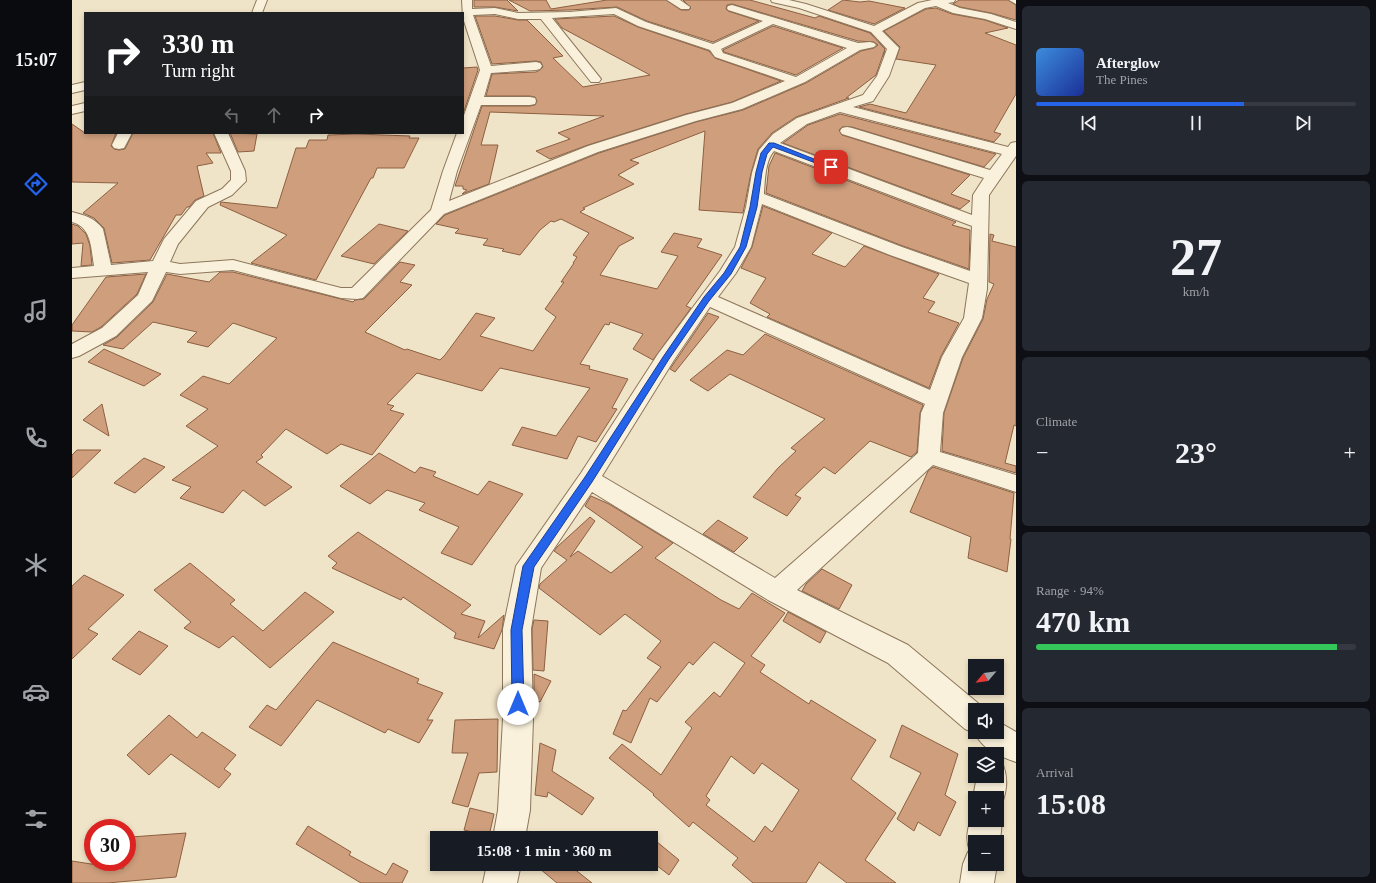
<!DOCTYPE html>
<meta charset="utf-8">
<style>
:root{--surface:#171b24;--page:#242831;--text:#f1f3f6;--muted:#9ea1a6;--line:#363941;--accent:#2563eb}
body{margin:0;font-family:"Times New Roman",serif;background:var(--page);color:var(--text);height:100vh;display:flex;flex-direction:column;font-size:15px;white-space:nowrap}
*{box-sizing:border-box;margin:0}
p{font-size:13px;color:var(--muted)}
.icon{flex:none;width:22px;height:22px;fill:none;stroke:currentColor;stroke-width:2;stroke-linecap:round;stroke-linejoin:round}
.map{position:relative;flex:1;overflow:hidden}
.drawer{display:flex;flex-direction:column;gap:6px;padding:6px;background:#0d0f14;width:360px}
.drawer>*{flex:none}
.top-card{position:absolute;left:12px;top:12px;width:380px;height:122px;border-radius:0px;box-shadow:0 2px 6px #0003;background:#202124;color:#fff;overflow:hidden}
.needle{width:26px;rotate:241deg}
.controls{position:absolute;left:896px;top:659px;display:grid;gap:8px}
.controls a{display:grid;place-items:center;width:36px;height:36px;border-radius:0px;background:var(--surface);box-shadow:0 2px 6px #0003;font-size:20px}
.speed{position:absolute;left:12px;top:819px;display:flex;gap:8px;font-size:20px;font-weight:700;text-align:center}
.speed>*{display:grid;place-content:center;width:52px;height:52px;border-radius:50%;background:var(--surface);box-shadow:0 2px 6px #0003;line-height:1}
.speed .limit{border:6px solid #d22;background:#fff;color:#111}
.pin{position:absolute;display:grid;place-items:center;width:34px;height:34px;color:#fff;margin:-17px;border-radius:8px;box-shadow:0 2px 6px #0006}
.me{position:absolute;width:44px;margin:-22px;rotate:0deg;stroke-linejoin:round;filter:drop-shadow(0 0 3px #0008)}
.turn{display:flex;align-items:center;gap:14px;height:84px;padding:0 12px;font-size:18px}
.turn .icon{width:52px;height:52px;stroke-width:2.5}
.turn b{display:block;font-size:28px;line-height:34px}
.lanes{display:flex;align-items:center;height:38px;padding:0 12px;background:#0003;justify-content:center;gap:20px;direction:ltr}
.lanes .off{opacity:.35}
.big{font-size:30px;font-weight:700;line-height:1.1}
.drawer .tile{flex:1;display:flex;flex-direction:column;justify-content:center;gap:6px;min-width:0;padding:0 14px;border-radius:6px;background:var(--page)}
.drawer .dial{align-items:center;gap:0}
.dial b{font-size:52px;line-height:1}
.song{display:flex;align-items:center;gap:12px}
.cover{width:48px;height:48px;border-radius:6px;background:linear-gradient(135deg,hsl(210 70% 55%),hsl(230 70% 35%))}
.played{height:4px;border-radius:2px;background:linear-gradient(90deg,var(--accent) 65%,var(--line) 65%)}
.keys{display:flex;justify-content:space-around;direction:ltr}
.heat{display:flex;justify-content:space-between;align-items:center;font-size:22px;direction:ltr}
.charge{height:6px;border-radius:3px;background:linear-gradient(90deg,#34c759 94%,var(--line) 0)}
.trip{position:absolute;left:358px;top:831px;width:228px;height:40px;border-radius:0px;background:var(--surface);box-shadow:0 2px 6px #0003;font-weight:700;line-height:40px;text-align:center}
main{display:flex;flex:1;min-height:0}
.menu{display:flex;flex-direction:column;width:72px;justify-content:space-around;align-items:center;background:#090b0e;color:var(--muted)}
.menu .icon{width:28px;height:28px}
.menu .on{color:var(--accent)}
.menu b{font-size:18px;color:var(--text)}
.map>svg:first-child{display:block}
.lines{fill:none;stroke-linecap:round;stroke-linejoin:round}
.stream{stroke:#6f938a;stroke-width:3}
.building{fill:#cf9f7d;stroke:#8d5f41;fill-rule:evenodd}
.street-casing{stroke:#8d765c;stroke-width:2}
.street{fill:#faf1dc;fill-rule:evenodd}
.route{fill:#2563eb;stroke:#184099}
</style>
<main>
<nav class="menu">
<b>15:07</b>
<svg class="icon on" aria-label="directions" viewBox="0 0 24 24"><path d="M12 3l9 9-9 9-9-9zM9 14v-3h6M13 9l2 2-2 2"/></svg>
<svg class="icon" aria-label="music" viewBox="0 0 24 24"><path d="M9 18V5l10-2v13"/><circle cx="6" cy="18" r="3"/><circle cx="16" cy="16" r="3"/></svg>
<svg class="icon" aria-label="phone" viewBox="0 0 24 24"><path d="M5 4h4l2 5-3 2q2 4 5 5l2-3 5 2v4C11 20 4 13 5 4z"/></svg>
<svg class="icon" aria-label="climate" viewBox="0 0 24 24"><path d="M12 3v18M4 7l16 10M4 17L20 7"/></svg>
<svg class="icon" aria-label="car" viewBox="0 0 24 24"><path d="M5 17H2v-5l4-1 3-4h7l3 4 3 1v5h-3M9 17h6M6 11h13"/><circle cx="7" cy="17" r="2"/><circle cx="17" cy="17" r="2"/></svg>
<svg class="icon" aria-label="filters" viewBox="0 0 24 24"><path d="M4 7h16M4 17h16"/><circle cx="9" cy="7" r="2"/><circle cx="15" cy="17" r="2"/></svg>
</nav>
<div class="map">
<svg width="944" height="883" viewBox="0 0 944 883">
<rect width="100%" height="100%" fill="#f0e4c8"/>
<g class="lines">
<polyline class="stream" points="785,27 806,37 812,52 813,62"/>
</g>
<g class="building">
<polygon points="402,0 435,0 446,11 423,7 402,7"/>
<polygon points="437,0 474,0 479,9 535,0 594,0 609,10 617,10 619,8 611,0 678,0 743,18 747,16 798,33 813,49 804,75 774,98 777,98 724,117 700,133 686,149 679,173 671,213 627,210 633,131 558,160 567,163 546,175 562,184 511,208 513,209 508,212 562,238 547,246 528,275 585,289 606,256 589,252 602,233 630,239 625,247 650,255 614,306 619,308 581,360 561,349 571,334 538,322 537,325 533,324 508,364 518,366 517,369 556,379 540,408 545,409 524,442 506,436 495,459 440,445 450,427 484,436 518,388 428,368 410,391 345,373 315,404 322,406 318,410 332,414 300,455 269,444 255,454 214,429 189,455 191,457 184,462 220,487 193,506 171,490 151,513 108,498 119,487 100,480 146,446 114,426 136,409 108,395 131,376 157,384 205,338 161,323 136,347 115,342 125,332 81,322 51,349 31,345 45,337 81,302 95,274 137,282 148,272 161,272 281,302 283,300 292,299 328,262 343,265 328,282 340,285 293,332 333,350 335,349 368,360 373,355 404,313 423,318 408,336 461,351 484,317 473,309 492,282 489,282 502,263 501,263 505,257 501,255 517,233 489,219 482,222 479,221 468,230 448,255 430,251 432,249 411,245 416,239 383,233 387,229 364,224 373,215 527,153 624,122 671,110 734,83 789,51 802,48 806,45 802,42 786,41 660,4 655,5 654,9 656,11 687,21 641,42 575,21 545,7 497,10 458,11"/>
<polygon points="771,0 788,2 797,1 833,8 802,24 756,10"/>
<polygon points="887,0 936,0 944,5 944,20 919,13 888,7 881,4"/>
<polygon points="864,8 880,14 913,20 936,28 913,33 944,45 944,94 922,132 929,134 922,142 787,107 798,104 834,113 864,65 824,59 828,47 812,31 854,9"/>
<polygon points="403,16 423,16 446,20 455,20 491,56 481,58 511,87 578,75 490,28 483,19 542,16 566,27 637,51 643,58 709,81 660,102 614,114 516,145 478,159 464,151 498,139 486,133 532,116 418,112 409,145 426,145 417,184 390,194 395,190 391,189 391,186 383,186 410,106 458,106 463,105 465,101 463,97 458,96 414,96 420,74 464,72 468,70 471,67 469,62 464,61 420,64"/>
<polygon points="701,26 771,48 724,75 652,52 651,50"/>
<polygon points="405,67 406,70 391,114 391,68"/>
<polygon points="768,114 924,154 912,167 780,127 770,127 767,130 770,135 898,175 879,194 898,201 888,209 711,143 736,125"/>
<polygon points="0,124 13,133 44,133 39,146 42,149 47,150 53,149 61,133 141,133 149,153 134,153 141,163 125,166 132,196 123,200 117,207 115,207 109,215 104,215 78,260 40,263 32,228 22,218 11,213 46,183 0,182"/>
<polygon points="158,133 185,134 182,151 166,152"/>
<polygon points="285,134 338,136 337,138 347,138 332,168 305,168 301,178 299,178 244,280 179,263 215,235 148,205 149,202 205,208 224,148 234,148 237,140 255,140 256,135"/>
<polygon points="703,153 884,222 880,225 898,230 897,269 831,246 694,193 697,166"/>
<polygon points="691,206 760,233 740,254 773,267 792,246 867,274 851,298 863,302 856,312 887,323 869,356 857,388 695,317 698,314 678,303 694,278 669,268 680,247"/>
<polygon points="0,224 6,226 14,234 18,246 20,265 9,266 11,243 0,244"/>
<polygon points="307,224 336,231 302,264 269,256"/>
<polygon points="918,234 922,235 920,241 944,247 944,426 942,425 933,463 944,466 944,473 870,451 872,413 891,358 911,319 915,299 922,284 917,282"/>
<polygon points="74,274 65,294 29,327 20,332 0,331 0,325 34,277"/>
<polygon points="636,313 647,317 603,372 598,369"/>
<polygon points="693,334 851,405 848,413 845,452 839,457 798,441 763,474 752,467 723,495 729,498 715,516 681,497 706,468 724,451 719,448 753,419 658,374 636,391 618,380 655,350 671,355"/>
<polygon points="32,349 50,357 89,374 72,386 16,362"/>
<polygon points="30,404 37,436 11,420"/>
<polygon points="5,450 29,450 0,478 0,455"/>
<polygon points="307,453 343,473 348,467 364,472 361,476 406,495 417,481 451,494 400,565 369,553 387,527 347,510 353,503 315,490 298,504 268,486"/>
<polygon points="72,458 93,467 63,493 42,483"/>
<polygon points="861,467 942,493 938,539 939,539 935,572 896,558 899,537 838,512 856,471"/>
<path d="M519,496L537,504L601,543L583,558L649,600L667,609L680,593L713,613L679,656L693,665L688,672L737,704L739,700L804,740L779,779L824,813L793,860L824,883H775L747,862L734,883H681L660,865L666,858L621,822L617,827L581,795L582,794L537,758L550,744L589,775L620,728L613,722L642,692L648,697L673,663L642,642L621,665L617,662L585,702L578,698L559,743L541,734L551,710L554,711L589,667L575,658L589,641L553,614L528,635L467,588L468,584L495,560L482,551L485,547L518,517L523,521L498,557L506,551L539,573L571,547L513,506ZM659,756L682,774L690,763L727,790L700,832L693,826L682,842L634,805L638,800L634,796Z"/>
<polygon points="646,520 676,538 662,552 631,534"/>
<polygon points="286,532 399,605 389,614 413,621 406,638 432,615 430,630 422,649 382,638 384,633 331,597 329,600 260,568 265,563 256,556"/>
<polygon points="118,563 163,600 158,604 191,631 233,592 262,612 198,668 161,636 147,648 112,628 119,622 82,590"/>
<polygon points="750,569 780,585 767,609 730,591 734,584"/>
<polygon points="12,575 52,595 16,629 26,634 0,659 0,586"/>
<polygon points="716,612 754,632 748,643 711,621"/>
<polygon points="462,620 476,621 472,671 461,670 460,629"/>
<polygon points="67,631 96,646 68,675 40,659"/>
<polygon points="261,642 347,679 345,683 371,693 355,720 361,720 347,743 316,729 313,733 245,700 209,746 177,727 195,705 204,710"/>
<polygon points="462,674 479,681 468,702 462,700"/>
<polygon points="97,715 125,738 130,732 164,755 152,769 159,774 147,788 99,754 77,775 55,755"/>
<polygon points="426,719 425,772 407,773 396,807 380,803 396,753 380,753 383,720"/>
<polygon points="830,725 886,754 873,795 884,802 868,836 846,822 842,831 825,819 849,773 818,757"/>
<polygon points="468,743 484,750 480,771 522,798 510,815 476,792 475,797 463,795"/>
<polygon points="398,808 422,814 417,836 392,830"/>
<polygon points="236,826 279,852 277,855 314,875 321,863 336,871 330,883 289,883 224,844"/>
<polygon points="114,833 104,877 35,883 0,883 0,861 51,869 52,862 55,862 55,851 59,837"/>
<polygon points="579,837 607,860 597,875 579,861"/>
<polygon points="462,864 496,864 520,883 485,883"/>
</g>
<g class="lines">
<g class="street-casing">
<g id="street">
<polygon points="185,0 195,0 190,13 180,13"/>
<path d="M390,0H400V9L423,8L446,13L497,12L544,8L574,22L641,44L691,21L656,10L655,8L656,6L660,5L786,43L798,42L802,43L804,45L802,47L788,50L733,82L670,109L624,121L526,152L372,214L291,298L285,299L269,298L161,270L108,274L94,272L80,301L44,336L7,356L0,358V344L30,328L66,295L76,272L0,278V268L22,266C19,249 20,227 0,222V212C12,215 23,218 31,229L39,265L81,261L92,239L124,201L150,189L159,180V171L142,133H156L173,171L174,181L160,195L136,207L106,244L98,262L108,264L161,260L269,288H280L359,210L371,171L385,133H391V118L408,70L391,18ZM423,14L446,19H469L519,82H527L529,79L480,18L542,14L566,26L638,50L643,57L713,81L660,103L614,115L516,146L377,201L385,171L409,105H458L463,104L464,101L463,98L458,97H412L419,73L464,70L468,69L470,66L468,63L464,62L419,66L401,15ZM701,24L775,48L724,77L651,53L649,49Z"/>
<polygon points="595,0 608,0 618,7 617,9 609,9"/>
<path d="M699,0H717L734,4L802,26L846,3L860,0H883L882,2L876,3L888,8L919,14L944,22V29L913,19L881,13L864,6L853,8L810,31L827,48L817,76L801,101L781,107L936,147L939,143L944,142V156L917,195L915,289L910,318L890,357L871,413L868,452L944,475V492L861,465L725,590L836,645L913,709L903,710V732H925V721L944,732V762C927,756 911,750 903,733L893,729L816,663L696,600L520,492L469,568L459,629L461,719L458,810L453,838H421L426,810L431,719V629L444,566L509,473L586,354L648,271L663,247L674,207L680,173L687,150L701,134L725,118L791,95L805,76L815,49L799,32L727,8L700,2ZM768,112L930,154L918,170L780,128L775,127L770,128L768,131L770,134L912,178L901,195L900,215L708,143L735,124ZM702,151L900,226L898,271L830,247L692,194C693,181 693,161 702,151ZM690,204L818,255L897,283L892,318L870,357L858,390L646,297L664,273L679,247ZM638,307L853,404L849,413L846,453L703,578L530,476L602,360Z"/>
<polygon points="937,0 944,0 944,4"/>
<polygon points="13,82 13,90 0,93 0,85"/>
<polygon points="13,103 13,111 0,114 0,106"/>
<polygon points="46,133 60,133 52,148 47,149 42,148 40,145"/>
<path d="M925,763L931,765C937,780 934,794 928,809L926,810C931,822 930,835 925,848V842H903V864H925L922,883H888L891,864L896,852L898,851C892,837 897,823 903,809V820H925V798H903V802L901,798L905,776H925Z"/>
<polygon points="415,864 449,864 445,883 411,883"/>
</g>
</g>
<use href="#street" class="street"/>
</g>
<polygon class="route" points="697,143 702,143 762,167 757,168 701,147 695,154 690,172 685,207 674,247 659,274 637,301 597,359 520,482 462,567 450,630 452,704 450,708 446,710 441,708 440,704 439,630 451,566 513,477 591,357 632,297 652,273 668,247 678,207 684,172 689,153"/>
</svg>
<div class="controls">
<a><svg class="needle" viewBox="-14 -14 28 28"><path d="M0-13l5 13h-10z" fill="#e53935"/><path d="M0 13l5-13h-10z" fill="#9ea1a6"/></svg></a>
<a><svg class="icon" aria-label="sound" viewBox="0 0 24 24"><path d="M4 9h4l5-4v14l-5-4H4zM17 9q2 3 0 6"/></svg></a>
<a><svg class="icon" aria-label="layers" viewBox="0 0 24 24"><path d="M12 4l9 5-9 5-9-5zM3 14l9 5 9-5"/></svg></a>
<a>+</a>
<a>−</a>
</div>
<div class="speed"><div class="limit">30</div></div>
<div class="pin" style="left:759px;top:167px;background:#d93025"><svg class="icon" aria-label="arrive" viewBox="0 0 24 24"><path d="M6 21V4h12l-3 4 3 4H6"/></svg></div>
<svg class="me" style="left:446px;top:704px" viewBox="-20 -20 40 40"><circle r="19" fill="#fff"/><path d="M0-13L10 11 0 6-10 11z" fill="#2563eb"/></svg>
<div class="trip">15:08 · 1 min · 360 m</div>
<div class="top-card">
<div class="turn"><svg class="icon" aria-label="right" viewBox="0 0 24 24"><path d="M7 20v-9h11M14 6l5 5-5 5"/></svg><div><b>330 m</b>Turn right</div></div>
<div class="lanes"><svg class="icon off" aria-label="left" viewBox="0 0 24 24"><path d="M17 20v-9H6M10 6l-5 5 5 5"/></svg><svg class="icon off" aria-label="ahead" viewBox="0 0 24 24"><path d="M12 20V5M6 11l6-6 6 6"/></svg><svg class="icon" aria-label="right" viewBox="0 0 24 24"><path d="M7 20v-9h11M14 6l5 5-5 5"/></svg></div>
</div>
</div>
<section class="drawer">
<div class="tile">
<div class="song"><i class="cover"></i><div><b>Afterglow</b><p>The Pines</p></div></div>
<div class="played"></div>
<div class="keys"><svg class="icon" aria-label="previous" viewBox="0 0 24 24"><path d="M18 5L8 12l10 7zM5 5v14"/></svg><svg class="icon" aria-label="pause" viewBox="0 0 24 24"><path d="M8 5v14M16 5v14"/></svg><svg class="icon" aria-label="next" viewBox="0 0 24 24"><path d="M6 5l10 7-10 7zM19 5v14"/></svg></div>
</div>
<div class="tile dial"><b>27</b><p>km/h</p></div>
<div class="tile"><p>Climate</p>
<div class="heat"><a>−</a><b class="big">23°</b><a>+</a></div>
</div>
<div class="tile"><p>Range · 94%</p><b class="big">470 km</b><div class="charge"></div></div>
<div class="tile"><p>Arrival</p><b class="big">15:08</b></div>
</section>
</main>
